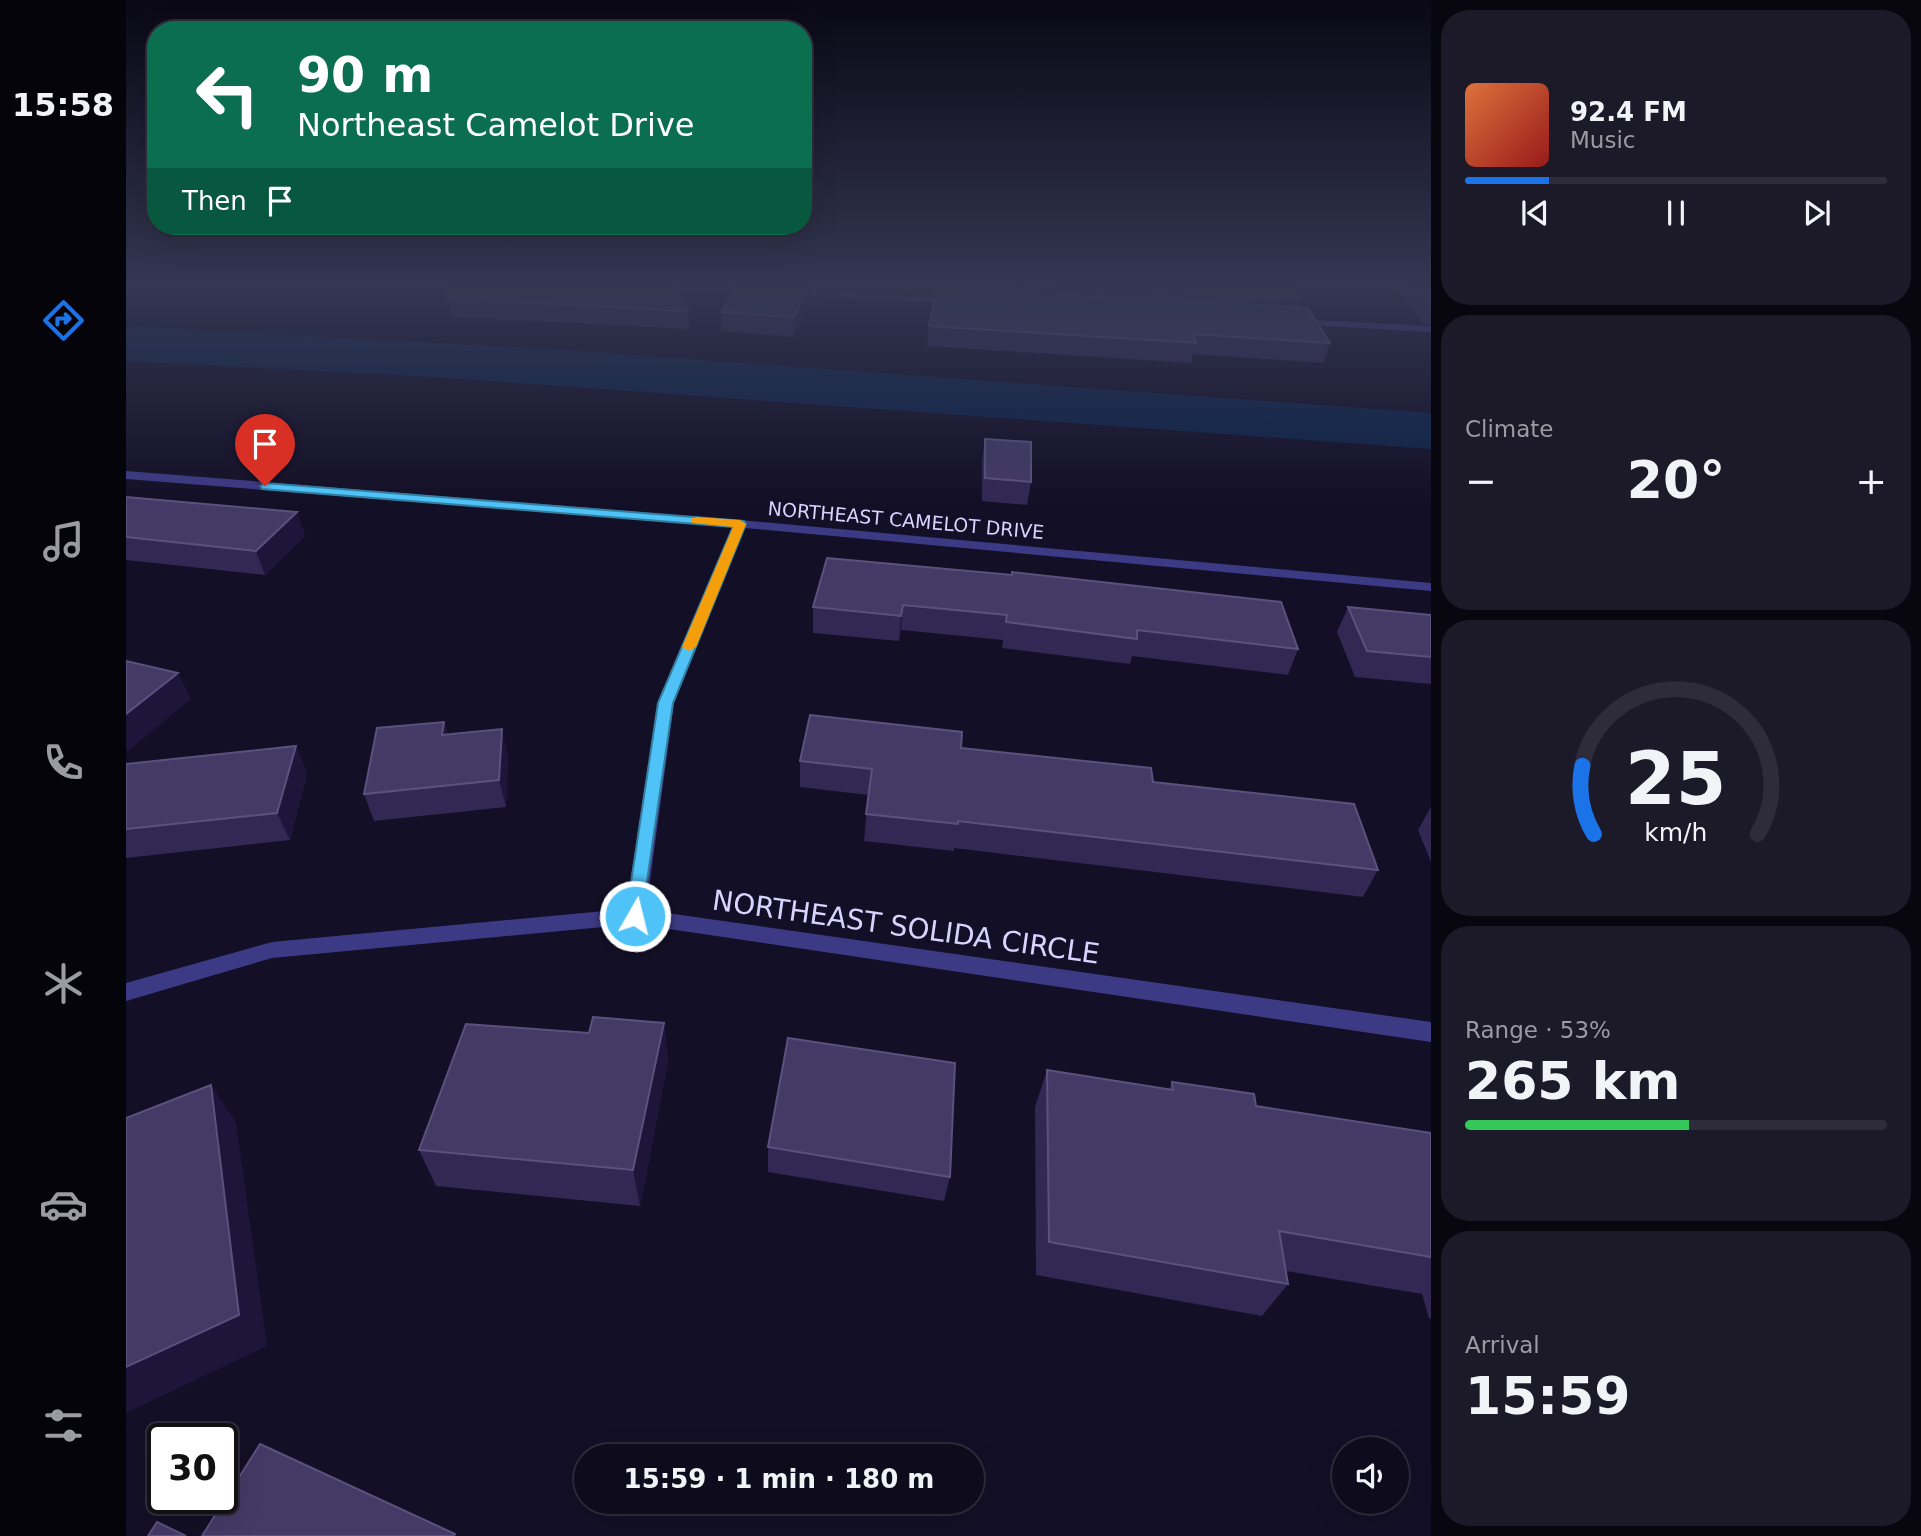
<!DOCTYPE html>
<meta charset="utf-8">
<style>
:root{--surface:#0e0b1c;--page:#1c1929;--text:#f1f3f6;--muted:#9b9ba3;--line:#2e2b3b;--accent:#1a73e8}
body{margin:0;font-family:"DejaVu Sans",sans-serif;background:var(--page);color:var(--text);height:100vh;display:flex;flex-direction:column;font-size:26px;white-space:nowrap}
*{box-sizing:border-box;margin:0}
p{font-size:23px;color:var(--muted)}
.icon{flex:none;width:38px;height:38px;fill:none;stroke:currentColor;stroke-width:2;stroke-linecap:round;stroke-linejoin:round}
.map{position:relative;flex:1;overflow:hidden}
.drawer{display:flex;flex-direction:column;gap:10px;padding:10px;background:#08060f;width:490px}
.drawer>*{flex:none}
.banner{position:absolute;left:21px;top:21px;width:665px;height:214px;border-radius:28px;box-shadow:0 7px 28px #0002,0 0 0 2px var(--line);background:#0b6e4f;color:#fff;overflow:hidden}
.buttons{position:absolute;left:1206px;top:1437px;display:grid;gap:14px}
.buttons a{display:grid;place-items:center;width:77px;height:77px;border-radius:50%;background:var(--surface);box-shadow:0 7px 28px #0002,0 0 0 2px var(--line);font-size:35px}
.speed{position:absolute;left:21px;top:1423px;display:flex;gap:14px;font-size:35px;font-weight:700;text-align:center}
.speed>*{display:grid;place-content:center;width:91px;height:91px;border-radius:50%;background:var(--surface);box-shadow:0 7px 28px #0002,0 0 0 2px var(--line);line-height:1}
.speed .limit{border:4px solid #111;border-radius:10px;background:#fff;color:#111}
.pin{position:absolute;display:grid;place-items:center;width:60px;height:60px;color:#fff;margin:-72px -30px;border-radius:50% 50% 50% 0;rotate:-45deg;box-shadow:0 0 7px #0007}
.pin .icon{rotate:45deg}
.me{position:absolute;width:77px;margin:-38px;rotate:8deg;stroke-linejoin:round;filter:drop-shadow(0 0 5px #0008)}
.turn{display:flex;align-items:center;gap:24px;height:147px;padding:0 35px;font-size:32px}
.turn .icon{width:91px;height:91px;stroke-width:2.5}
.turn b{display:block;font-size:49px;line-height:60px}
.then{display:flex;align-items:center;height:66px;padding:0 35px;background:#0003;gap:14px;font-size:26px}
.big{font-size:52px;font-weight:700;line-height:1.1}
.drawer .widget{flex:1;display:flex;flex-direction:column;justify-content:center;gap:10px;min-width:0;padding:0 24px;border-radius:28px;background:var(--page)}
.drawer .dial{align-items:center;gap:0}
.dial svg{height:182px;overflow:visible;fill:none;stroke:var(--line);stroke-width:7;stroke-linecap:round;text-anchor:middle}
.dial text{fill:var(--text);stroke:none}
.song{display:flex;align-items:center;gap:21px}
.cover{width:84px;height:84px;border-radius:10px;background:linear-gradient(135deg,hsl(20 70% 55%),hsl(0 70% 35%))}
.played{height:7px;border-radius:4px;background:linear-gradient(90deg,var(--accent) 20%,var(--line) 20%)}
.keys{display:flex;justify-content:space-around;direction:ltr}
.heat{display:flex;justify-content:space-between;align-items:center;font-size:38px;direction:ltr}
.charge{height:10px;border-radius:5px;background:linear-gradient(90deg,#34c759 53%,var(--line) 0)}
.trip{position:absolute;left:448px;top:1444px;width:410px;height:70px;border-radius:35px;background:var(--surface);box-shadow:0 7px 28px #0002,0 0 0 2px var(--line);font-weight:700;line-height:70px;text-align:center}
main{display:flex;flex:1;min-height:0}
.tabs{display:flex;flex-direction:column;width:126px;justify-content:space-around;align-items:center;background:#06040b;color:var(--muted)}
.tabs .icon{width:49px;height:49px}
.tabs .active{color:var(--accent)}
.tabs b{font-size:32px;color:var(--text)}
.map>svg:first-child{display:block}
.water{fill:#0c2248}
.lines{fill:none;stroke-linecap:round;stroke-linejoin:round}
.street{fill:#3d3a85;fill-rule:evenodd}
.wall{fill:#312854}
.shaded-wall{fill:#1d163a}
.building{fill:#433a66;stroke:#5a527e;stroke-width:2}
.route{fill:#4fc3f7;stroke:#337fa1;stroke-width:2}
.slow{fill:#f59e0b}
.labels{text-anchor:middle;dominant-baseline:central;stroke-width:7;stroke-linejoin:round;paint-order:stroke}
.far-street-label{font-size:19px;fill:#d9d4ff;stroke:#130f26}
.near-street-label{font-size:28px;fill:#d9d4ff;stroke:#130f26}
</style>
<main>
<nav class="tabs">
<b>15:58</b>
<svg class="icon active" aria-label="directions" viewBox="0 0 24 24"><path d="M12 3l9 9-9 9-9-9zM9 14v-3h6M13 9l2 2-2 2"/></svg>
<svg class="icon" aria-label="music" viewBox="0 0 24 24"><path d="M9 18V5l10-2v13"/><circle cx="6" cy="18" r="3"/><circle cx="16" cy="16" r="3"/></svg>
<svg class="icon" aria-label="phone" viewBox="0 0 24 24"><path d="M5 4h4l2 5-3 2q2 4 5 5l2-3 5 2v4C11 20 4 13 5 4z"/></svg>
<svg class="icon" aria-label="climate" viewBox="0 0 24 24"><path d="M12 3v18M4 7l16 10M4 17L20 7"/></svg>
<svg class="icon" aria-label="car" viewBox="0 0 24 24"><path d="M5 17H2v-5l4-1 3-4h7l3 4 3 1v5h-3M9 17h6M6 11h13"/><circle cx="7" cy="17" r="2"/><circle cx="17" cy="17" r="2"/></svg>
<svg class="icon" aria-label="filters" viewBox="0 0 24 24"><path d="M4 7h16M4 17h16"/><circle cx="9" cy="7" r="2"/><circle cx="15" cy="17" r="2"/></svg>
</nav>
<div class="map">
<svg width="1305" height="1536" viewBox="0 0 1305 1536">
<rect width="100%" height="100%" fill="#130f26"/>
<polygon class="water" points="0,326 440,350 1305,413 1305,449 308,377 0,361"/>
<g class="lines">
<g class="street">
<polygon points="554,286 598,286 635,290 631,293 558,289"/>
<polygon points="660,290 830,298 834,301 830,304 663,295"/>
<polygon points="1166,319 1305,326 1305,332 1169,324 1166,323"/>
<polygon points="0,471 614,520 1305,583 1305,591 619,528 548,703 520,910 1305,1022 1305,1042 509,924 146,958 0,1001 0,983 146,942 500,909 532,703 606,527 0,479"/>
</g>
</g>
<g class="wall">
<polygon points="612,286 692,286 690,289 685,288 685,299 667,337 595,331 595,312"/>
<polygon points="812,286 1166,286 1174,299 1171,308 1204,343 1197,363 1067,354 1065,363 801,346 803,326"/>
<polygon points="1275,286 1305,286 1305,324 1297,323 1272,293"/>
<polygon points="322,299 562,311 563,329 326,317"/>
<polygon points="859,439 905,482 901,505 856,501 856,461"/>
<polygon points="0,497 171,512 179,536 139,575 0,560"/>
<polygon points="701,558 1172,649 1162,675 1006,656 1004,664 876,648 877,640 775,630 773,641 687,633 687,607"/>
<polygon points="1222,607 1305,615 1305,684 1229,677 1211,632"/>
<polygon points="318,722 322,734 382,756 380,807 248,821 238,794"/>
<polygon points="170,746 181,773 164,840 0,858 0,764"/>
<polygon points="835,748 1027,782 1252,870 1237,897 828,848 828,851 738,841 742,795 674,787 674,761"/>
<polygon points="1305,807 1305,862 1292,830"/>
<polygon points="538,1023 542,1061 514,1206 310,1186 293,1150"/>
<polygon points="921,1070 1043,1089 1046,1082 1130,1106 1305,1133 1305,1319 1303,1318 1296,1294 1160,1271 1162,1284 1136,1316 910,1275 909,1107"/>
<polygon points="642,1147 824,1177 818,1201 642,1172"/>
</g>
<g class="shaded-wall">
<polygon points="683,286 686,286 685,299 667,337 668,317"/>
<polygon points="171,512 179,536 139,575 130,551"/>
<polygon points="777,605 775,630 773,641 775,616"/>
<polygon points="52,673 65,699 2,751 0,748 0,714"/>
<polygon points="318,722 326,748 316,735"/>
<polygon points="376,729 382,756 380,807 373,780"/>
<polygon points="170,746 181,773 164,840 151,813"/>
<polygon points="538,1023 542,1061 514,1206 507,1170"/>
<polygon points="85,1085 110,1122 141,1346 0,1413 0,1367"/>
</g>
<g class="building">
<polygon points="321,286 548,286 562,311 322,299"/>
<polygon points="612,286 683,286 668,317 595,312"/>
<polygon points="930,286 1166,286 1174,299"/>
<polygon points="1288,286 1305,286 1305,304"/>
<polygon points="811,288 1182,308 1204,343 1067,334 1070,343 803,326"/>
<polygon points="859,439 905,442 905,482 859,478"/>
<polygon points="0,497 171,512 130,551 0,537"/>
<polygon points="701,558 886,575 886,572 1155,602 1172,649 1011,630 1011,639 880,622 881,615 777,605 775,616 687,607"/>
<polygon points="1222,607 1305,615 1305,657 1241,651"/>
<polygon points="0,661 52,673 0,714"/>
<polygon points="684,715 836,732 835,748 1025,768 1027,782 1228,804 1252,870 832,821 832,824 740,814 746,769 674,761"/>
<polygon points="318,722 316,735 376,729 373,780 238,794 251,728"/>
<polygon points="170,746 151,813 0,829 0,764"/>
<polygon points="467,1017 538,1023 507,1170 293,1150 340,1024 463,1033"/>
<polygon points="662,1038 829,1063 824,1177 642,1147"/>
<polygon points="921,1070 1047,1090 1046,1082 1128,1094 1130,1106 1305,1133 1305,1257 1153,1231 1162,1284 923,1242"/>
<polygon points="85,1085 113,1315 0,1367 0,1118"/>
<polygon points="134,1444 329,1534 328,1536 76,1536"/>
<polygon points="31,1522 60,1536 22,1536"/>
</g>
<linearGradient id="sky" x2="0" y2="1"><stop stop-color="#0a0815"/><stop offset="0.57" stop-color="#333752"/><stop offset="1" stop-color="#333752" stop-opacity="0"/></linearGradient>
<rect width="1305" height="501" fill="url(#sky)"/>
<polygon class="route" points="139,483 618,521 620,524 547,703 515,922 509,924 502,922 500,916 532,703 607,527 136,489 134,486"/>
<polygon class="slow" points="571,517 614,520 620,524 570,647 563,651 556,647 607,527 566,523 566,518"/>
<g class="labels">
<g class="far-street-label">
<text transform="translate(780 520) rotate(5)">NORTHEAST CAMELOT DRIVE</text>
</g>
<g class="near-street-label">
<text transform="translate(780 927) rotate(8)">NORTHEAST SOLIDA CIRCLE</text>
</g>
</g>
</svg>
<div class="buttons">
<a><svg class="icon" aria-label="sound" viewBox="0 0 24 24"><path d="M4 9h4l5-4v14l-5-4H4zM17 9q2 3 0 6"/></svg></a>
</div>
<div class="speed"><div class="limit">30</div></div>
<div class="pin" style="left:139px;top:486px;background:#d93025"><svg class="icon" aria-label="arrive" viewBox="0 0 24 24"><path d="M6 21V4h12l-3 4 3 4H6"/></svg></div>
<svg class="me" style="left:509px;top:916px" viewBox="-20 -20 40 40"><circle r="17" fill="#4fc3f7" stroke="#fff" stroke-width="3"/><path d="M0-11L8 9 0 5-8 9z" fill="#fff"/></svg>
<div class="trip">15:59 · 1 min · 180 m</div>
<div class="banner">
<div class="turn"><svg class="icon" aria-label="left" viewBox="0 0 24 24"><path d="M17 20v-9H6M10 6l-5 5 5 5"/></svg><div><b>90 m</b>Northeast Camelot Drive</div></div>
<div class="then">Then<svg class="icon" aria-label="arrive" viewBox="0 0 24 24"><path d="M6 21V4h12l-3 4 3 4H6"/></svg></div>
</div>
</div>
<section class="drawer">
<div class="widget">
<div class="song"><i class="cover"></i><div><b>92.4 FM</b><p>Music</p></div></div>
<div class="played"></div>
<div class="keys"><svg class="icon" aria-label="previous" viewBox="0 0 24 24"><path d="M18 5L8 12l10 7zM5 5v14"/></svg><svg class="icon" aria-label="pause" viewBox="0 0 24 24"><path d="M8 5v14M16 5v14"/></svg><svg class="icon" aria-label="next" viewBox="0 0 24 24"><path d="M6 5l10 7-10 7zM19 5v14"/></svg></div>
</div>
<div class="widget"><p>Climate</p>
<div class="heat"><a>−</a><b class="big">20°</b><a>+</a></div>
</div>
<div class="widget dial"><svg viewBox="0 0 100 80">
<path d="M14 69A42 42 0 1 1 86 69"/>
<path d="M14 69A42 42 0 0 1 9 39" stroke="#1a73e8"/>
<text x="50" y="56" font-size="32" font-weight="700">25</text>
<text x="50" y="72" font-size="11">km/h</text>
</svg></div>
<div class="widget"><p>Range · 53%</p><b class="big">265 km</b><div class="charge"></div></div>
<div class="widget"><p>Arrival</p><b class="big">15:59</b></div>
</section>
</main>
